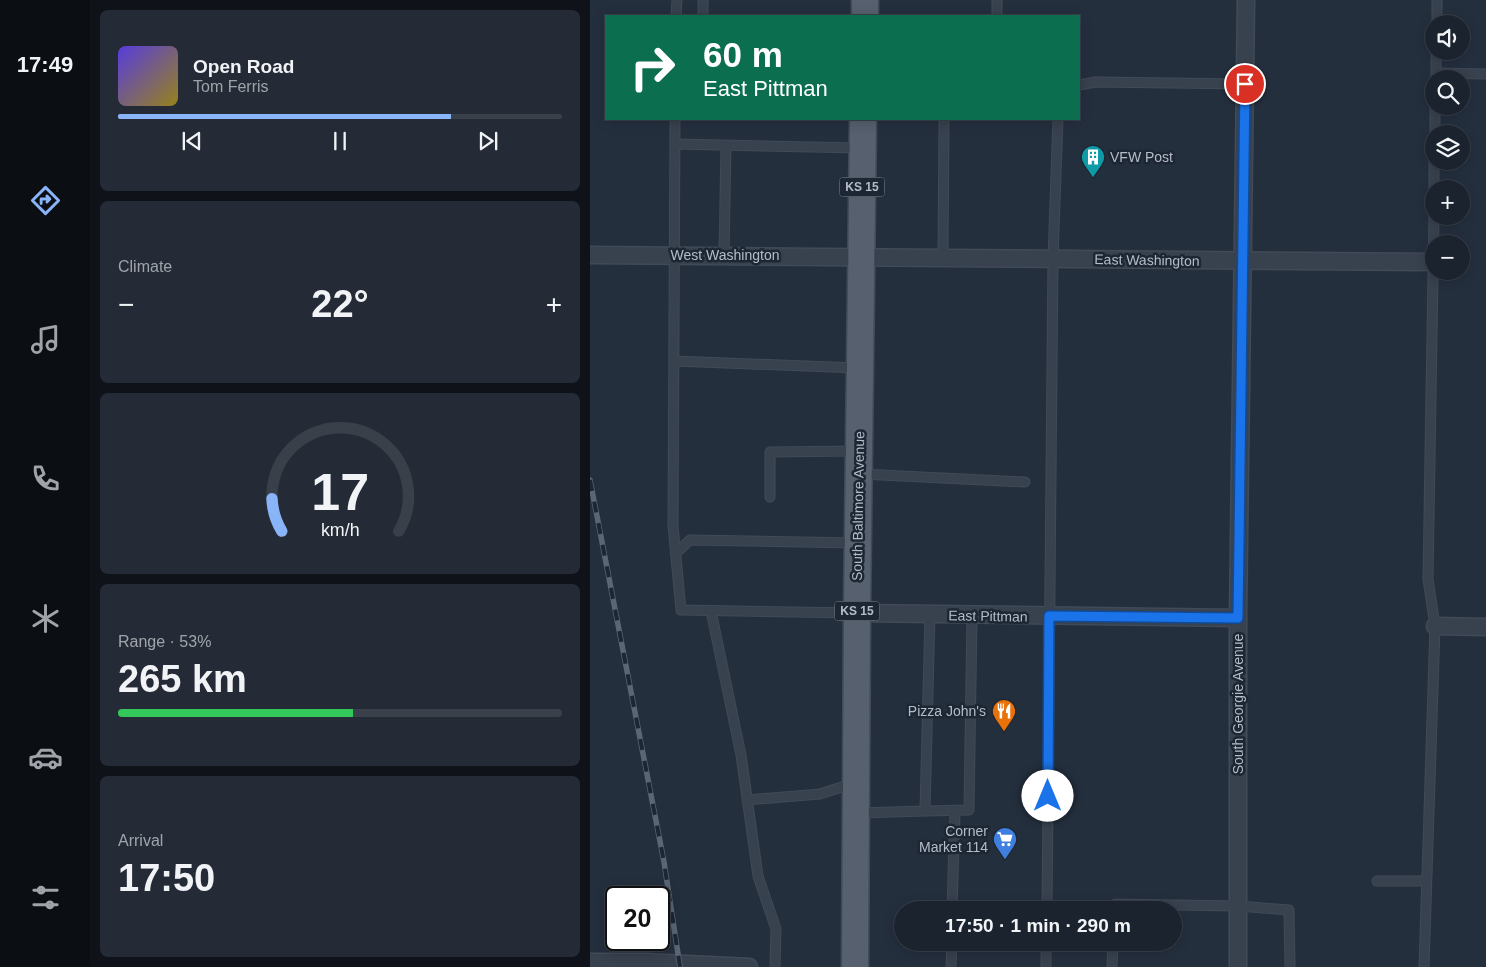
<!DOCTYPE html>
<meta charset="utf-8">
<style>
:root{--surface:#1b232e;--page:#242b36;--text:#f1f3f6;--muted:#a0a4aa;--line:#39404a;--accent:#8ab4f8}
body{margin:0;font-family:Arial,sans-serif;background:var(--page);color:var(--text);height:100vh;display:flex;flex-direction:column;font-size:19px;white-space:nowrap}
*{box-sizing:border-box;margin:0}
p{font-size:16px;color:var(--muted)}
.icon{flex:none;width:28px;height:28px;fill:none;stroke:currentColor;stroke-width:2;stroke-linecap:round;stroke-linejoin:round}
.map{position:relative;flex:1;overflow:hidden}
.details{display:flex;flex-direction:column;gap:10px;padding:10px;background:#0f1319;width:500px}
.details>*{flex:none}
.top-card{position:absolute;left:15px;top:15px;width:475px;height:105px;border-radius:0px;box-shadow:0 2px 12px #0003,0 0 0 1px var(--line);background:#0b6e4f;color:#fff;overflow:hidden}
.buttons{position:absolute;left:835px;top:15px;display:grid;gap:10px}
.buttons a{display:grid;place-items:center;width:45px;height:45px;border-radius:50%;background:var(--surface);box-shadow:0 2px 12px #0003,0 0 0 1px var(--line);font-size:25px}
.speed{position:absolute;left:15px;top:886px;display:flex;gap:10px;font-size:25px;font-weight:700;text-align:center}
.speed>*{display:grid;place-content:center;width:65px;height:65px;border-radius:50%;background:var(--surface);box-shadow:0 2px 12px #0003,0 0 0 1px var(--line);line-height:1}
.speed .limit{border:2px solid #111;border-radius:8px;background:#fff;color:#111}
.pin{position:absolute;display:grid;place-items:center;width:42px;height:42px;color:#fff;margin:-21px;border:2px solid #fff;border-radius:50%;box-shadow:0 1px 5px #0007}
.me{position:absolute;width:55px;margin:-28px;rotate:0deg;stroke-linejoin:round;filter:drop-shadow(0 0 4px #0008)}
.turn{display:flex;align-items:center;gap:18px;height:105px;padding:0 15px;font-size:22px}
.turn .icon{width:65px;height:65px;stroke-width:2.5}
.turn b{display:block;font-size:35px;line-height:42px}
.big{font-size:38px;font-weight:600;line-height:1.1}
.details .tile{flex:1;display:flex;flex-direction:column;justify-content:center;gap:8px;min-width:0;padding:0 18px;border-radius:8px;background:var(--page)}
.details .dial{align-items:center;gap:0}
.dial svg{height:130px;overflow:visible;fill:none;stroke:var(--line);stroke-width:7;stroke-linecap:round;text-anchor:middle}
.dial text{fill:var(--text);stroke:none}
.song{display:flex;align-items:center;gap:15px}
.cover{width:60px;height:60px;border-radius:8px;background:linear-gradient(135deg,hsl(250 70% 55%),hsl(50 70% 35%))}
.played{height:5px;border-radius:2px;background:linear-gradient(90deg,var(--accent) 75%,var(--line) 75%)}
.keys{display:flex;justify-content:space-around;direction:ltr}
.heat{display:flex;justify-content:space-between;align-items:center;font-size:28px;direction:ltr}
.charge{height:8px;border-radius:4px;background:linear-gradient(90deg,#34c759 53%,var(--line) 0)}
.trip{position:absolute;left:304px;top:901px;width:288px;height:50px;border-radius:25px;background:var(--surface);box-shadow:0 2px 12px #0003,0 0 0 1px var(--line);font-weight:600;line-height:50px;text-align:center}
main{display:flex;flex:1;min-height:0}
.tabs{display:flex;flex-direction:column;width:90px;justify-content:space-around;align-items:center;background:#0b0e12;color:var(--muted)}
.tabs .icon{width:35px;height:35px}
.tabs .on{color:var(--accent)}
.tabs b{font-size:22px;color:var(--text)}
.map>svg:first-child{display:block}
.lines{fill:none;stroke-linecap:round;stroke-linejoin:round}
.lane-casing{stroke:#414a57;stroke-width:11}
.street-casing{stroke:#414a57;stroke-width:19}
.primary-casing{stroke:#414a57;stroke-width:29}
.lane{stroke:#38414e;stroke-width:9}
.street{stroke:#38414e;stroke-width:16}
.primary{stroke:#56606e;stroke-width:26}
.rail-casing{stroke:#5a6575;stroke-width:5.5}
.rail{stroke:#1d2633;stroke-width:4;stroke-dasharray:11;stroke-linecap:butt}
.route-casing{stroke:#114b97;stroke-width:12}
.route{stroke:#1a73e8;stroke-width:9}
.labels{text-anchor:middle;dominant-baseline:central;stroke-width:5;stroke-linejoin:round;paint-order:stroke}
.shield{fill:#1d2633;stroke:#878f9c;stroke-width:1}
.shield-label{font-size:12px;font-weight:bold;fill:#b4bcc9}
.poi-label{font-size:14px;fill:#b4bcc9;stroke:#1d2633;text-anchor:end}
.street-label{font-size:14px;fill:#b4bcc9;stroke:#1d2633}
</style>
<main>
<nav class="tabs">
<b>17:49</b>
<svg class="icon on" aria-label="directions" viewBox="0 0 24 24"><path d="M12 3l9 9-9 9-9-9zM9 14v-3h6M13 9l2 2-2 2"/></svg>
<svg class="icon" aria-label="music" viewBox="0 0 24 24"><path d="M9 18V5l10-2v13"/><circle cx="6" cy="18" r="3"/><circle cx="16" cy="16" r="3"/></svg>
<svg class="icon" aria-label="phone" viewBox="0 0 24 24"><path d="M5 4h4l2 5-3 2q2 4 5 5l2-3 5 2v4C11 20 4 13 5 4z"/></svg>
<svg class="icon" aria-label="climate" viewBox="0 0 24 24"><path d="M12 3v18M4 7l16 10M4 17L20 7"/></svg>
<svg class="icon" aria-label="car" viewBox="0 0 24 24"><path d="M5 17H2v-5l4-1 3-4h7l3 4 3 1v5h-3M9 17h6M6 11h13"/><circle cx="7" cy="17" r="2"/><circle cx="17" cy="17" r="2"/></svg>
<svg class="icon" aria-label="filters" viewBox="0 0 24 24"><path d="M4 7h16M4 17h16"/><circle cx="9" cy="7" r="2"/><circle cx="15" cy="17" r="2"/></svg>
</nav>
<section class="details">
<div class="tile">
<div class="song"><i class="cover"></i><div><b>Open Road</b><p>Tom Ferris</p></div></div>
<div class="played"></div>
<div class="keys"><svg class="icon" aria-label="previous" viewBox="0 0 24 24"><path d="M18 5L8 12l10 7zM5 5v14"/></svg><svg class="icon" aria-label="pause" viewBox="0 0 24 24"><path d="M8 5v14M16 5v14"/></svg><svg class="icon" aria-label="next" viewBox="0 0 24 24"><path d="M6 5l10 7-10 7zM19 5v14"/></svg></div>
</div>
<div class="tile"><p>Climate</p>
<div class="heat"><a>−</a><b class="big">22°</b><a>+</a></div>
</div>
<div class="tile dial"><svg viewBox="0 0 100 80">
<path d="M14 69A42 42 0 1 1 86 69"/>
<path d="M14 69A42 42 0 0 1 8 49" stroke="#8ab4f8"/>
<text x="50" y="56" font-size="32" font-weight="700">17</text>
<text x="50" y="72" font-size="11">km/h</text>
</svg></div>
<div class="tile"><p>Range · 53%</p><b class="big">265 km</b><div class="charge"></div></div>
<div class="tile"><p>Arrival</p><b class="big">17:50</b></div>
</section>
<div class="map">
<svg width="896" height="967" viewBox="0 0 896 967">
<rect width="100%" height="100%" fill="#242f3e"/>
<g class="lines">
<g class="lane-casing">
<g id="lane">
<polyline points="407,0 407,16"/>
<polyline points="86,16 87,0"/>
<polyline points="113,16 113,0"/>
<polyline points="847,24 847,0"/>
<polyline points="846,73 896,74"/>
<polyline points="846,79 846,51"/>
<polyline points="489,85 506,82 655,84"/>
<polyline points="85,119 83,526 91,610 264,613"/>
<polyline points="845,134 845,106"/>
<polyline points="85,144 270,148"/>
<polyline points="844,189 844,161"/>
<polyline points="134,255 136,145"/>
<polyline points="353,257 354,119"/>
<polyline points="84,361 267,368"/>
<polyline points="271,474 435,482"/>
<polyline points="180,497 180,452 266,451"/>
<polyline points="86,553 100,540 265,543"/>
<polyline points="121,611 151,755 168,876 186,929 185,967"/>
<polyline points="340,614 335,811 379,810 382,616"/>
<polyline points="157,800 230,794 264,783"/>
<polyline points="269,813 335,811"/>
<polyline points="787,881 836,881"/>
<polyline points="362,910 365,811"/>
<polyline points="457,910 463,258 468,119"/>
<polyline points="525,910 525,904 648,906 699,910 700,967"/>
<polyline points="361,967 362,942"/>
<polyline points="456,967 456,942"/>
<polyline points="522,967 523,942"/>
<polyline points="834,967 845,626 838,579 844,214"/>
</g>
</g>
<g class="street-casing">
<g id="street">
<path d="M0,255C281,256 562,261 843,262"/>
<polyline points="267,613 648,618"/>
<polyline points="845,626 896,627"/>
<polyline points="0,962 55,962 159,967"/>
<polyline points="648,967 648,618 656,0"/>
</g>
</g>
<g class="primary-casing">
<g id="primary">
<polyline points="275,16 275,0"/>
<polyline points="265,967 267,613 273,119"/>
</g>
</g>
<use href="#lane" class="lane"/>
<use href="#street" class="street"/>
<use href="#primary" class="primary"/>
<g class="rail-casing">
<polyline id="rail" points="0,480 74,862 90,967"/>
</g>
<use href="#rail" class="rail"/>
</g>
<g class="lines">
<g class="route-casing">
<polyline id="route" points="458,796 459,616 648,618 655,84"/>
</g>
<use href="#route" class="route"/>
</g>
<defs>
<g id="building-pin" transform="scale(1.25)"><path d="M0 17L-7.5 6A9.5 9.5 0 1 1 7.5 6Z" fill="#0f9aa8" stroke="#1d2633"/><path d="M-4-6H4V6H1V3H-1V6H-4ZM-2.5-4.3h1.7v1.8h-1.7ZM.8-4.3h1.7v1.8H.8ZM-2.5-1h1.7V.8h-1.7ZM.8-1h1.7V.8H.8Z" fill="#fff"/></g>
<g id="restaurant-pin" transform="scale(1.25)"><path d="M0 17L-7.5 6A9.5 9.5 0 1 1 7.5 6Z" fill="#e8710a" stroke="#1d2633"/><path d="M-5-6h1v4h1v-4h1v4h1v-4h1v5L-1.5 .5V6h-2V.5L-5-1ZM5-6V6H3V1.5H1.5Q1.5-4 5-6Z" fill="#fff"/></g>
<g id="supermarket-pin" transform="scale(1.25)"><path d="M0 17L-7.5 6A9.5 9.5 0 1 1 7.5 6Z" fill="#3f7fe0" stroke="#1d2633"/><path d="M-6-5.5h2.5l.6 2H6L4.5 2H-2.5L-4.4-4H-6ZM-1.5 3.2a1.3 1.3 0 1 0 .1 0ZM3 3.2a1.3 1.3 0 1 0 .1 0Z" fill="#fff"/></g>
</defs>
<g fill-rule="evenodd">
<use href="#building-pin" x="503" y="157"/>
<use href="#restaurant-pin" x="414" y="711"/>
<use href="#supermarket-pin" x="415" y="839"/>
</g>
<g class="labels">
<g class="shield">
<rect x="249.5" y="177.5" width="45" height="19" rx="4"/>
<rect x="244.5" y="601.5" width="45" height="19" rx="4"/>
</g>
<g class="shield-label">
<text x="272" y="187">KS 15</text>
<text x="267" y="611">KS 15</text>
</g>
<g class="poi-label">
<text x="520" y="157" text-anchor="start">VFW Post</text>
<text x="396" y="711">Pizza John's</text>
<text x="398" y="831">Corner<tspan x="398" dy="16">Market 114</tspan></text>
</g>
<g class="street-label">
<text x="135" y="255">West Washington</text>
<text transform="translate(557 260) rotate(1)">East Washington</text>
<text transform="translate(268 506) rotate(-89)">South Baltimore Avenue</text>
<text transform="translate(398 616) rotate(1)">East Pittman</text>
<text transform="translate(648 704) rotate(-90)">South Georgie Avenue</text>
</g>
</g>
</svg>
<div class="buttons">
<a><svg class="icon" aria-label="sound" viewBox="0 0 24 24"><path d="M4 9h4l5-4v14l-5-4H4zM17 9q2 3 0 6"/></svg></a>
<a><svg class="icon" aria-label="search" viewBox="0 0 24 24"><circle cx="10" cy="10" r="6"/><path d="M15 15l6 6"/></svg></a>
<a><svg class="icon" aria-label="layers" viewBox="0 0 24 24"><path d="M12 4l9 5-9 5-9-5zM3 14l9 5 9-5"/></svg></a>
<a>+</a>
<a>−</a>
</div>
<div class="speed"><div class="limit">20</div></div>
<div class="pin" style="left:655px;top:84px;background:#d93025"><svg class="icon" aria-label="arrive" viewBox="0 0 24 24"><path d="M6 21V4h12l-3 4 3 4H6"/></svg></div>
<svg class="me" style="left:458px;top:796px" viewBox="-20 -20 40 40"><circle r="19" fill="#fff"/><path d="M0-13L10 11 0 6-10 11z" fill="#1a73e8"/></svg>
<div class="trip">17:50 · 1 min · 290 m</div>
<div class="top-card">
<div class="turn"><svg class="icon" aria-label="right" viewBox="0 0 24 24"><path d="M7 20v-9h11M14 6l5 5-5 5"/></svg><div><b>60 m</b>East Pittman</div></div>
</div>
</div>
</main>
